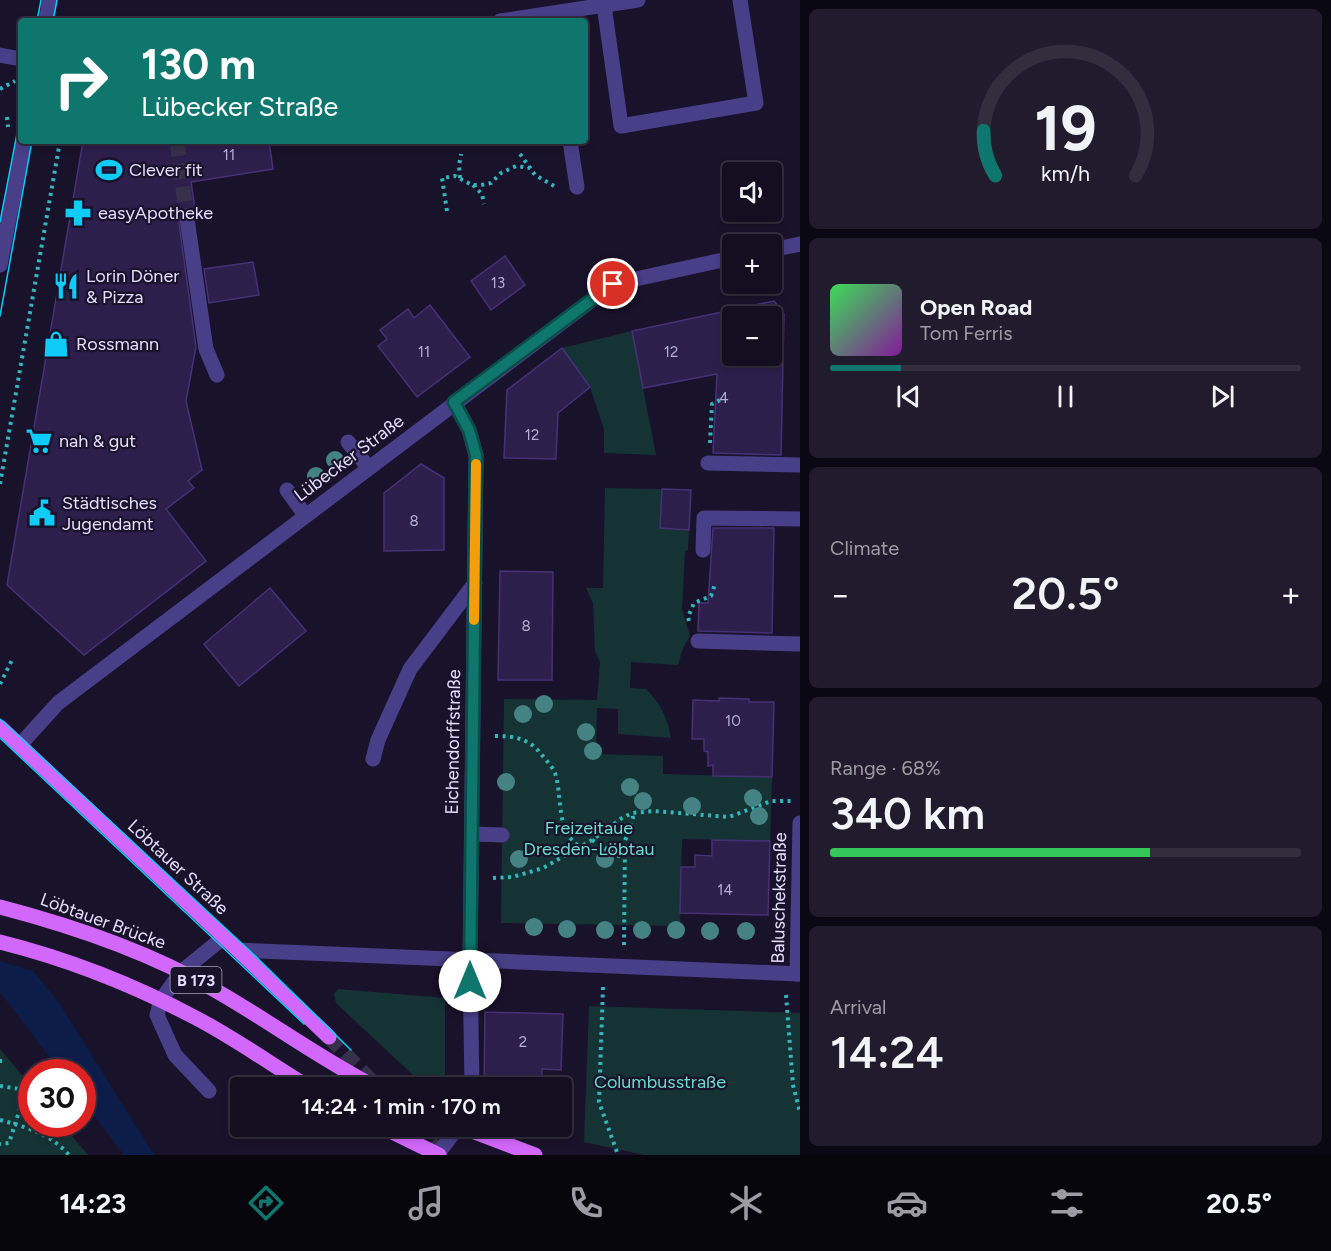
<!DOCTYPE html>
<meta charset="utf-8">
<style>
:root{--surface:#130e20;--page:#201c2d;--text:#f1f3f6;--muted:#9d9ca5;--line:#322e3e;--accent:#0f766e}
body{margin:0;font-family:Figtree,sans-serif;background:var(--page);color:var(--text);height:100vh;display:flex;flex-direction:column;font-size:22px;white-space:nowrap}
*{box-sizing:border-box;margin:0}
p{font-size:20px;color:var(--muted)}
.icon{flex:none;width:33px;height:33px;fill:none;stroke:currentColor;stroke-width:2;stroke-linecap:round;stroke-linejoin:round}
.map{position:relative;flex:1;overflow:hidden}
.panel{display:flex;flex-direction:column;gap:9px;padding:9px;background:#0a0812;width:531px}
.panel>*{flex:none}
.guide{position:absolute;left:18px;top:18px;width:570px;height:126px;border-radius:6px;box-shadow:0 3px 9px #0003,0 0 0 2px var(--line);background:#0f766e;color:#fff;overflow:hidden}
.controls{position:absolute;left:722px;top:162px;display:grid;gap:12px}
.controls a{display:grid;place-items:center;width:60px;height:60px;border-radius:6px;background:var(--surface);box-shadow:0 3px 9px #0003,0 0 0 2px var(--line);font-size:30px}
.speed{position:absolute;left:18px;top:1059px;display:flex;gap:12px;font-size:30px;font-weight:700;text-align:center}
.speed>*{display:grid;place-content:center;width:78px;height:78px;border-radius:50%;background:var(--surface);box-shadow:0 3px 9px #0003,0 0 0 2px var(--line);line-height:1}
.speed .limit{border:9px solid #d22;background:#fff;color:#111}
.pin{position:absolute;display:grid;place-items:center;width:51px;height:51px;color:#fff;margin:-26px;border:3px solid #fff;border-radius:50%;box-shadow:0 2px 6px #0007}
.me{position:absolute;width:66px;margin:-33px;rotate:0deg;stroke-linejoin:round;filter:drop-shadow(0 0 4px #0008)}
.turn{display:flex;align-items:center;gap:21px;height:126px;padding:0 24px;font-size:27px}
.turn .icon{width:78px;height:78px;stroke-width:2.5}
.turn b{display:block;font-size:42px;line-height:51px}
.big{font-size:45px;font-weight:600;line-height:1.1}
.panel .card{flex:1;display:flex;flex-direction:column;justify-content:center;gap:9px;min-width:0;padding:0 21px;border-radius:9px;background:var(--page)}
.panel .dial{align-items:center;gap:0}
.dial svg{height:156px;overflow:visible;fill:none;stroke:var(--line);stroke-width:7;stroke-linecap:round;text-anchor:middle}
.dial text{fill:var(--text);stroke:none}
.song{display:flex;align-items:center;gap:18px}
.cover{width:72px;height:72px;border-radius:9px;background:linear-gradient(135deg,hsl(130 70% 55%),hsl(290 70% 35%))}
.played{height:6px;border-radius:3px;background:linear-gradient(90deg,var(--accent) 15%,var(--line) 15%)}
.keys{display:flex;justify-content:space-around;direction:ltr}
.heat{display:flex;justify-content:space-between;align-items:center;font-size:33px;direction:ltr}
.charge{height:9px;border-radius:4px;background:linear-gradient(90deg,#34c759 68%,var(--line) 0)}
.trip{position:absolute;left:230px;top:1077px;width:342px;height:60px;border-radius:6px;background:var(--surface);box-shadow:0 3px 9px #0003,0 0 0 2px var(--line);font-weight:600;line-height:60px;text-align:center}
.tab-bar{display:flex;height:96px;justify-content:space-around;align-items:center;background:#08060d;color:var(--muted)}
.tab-bar .icon{width:42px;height:42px}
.tab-bar .current{color:var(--accent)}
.tab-bar b{font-size:27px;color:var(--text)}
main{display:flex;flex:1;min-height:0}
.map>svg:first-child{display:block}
.green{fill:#153335}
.water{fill:#0d1d4a}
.pier{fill:#19122b}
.building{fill:#2c1f4c;stroke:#463177;stroke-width:1.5;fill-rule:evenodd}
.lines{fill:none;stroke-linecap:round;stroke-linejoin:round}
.minor-tunnel{stroke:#37304b;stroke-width:15;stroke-dasharray:15 8;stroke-linecap:butt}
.major-tunnel{stroke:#37304b;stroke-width:15;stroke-dasharray:15 8;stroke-linecap:butt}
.path{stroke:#35b6bb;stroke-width:4;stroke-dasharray:3 4.5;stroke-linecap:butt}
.minor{stroke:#493f89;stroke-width:15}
.major{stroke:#d268fb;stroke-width:15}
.tram{stroke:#0fcbf8;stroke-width:1.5}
.major-bridge{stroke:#d268fb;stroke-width:15}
.tree{fill:#458284}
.route-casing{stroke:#0a4d48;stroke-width:15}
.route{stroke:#0f766e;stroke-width:10}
.slow{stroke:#f59e0b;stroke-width:10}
.labels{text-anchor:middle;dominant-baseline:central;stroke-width:4.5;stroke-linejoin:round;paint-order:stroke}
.number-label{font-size:15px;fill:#b6aed2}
.shield{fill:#19122b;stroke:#a7a0bf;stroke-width:1.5}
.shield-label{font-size:16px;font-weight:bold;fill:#e4ddfe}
.poi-label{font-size:18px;fill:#e4ddfe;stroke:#19122b;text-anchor:start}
.street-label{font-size:18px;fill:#e4ddfe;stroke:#19122b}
.park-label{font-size:18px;fill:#69decc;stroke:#19122b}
</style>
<main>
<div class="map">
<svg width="800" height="1155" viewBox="0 0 800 1155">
<rect width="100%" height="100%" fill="#19122b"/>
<g class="green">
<polygon points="632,331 656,455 604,453 604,429 590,387 562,348"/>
<path d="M605,488L662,489L660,528L689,530L688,550L685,551L682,609L690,636L683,648L678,665L631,662L630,688L646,689C660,703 668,718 671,738L618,734V709L597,708L596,754L663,756V774L772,777L770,841L682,839L680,926L501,923L504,699L597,700L600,662L595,651L593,603L586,588H603Z"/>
<polygon points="338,989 445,998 445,1087 435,1087 413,1075 336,1003 334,994"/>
<polygon points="589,1006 800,1013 800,1155 644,1155 584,1142"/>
<polygon points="0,1049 31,1086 32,1124 62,1124 88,1155 0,1155"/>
</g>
<polygon class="water" points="0,930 59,1003 154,1155 124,1155 83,1101 82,1072 61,1072 0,992"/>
<polygon class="pier" points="0,927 15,941 39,973 0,961"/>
<g class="building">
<polygon points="83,141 269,141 273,169 191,182 196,215 191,210 186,209 181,212 178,216 196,347 186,401 202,470 188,481 194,488 166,509 206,561 84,655 7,585"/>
<polygon points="505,256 525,285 491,310 471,281"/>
<polygon points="253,262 259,295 209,303 204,269"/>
<path d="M774,301L784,314L781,455L713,453L717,374L643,388L632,331ZM732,316H771V356H732Z"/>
<polygon points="430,305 470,357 417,397 378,346 387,339 380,330 408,309 414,318"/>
<polygon points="562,348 590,387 558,413 556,459 504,458 507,390"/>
<polygon points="421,464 444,478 444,550 384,551 384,493"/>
<polygon points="662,489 691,490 689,530 660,528"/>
<polygon points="713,528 774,528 772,633 698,631 699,603 708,603"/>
<polygon points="500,571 553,572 552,680 498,680"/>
<polygon points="270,588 306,631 239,686 204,644"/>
<polygon points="719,698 749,699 749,702 774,702 772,777 713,776 713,765 708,766 708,752 704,751 704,739 692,739 693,700 719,701"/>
<polygon points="712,840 770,841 768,915 680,913 681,867 695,867 695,855 712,856"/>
<polygon points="485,1012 563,1014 561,1070 542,1069 542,1088 484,1088"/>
</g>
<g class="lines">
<polyline class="minor-tunnel" points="177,141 187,219"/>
<g class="major-tunnel">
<polyline points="329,1037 375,1085"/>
<polyline points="415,1126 439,1152"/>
</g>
<g class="path">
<polyline points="0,89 15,81"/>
<polyline points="7,117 8,127"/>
<polyline points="520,154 530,168"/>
<polyline points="460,178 459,166 461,154"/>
<polyline points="473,185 482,194 484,204"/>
<polyline points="447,211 442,178 455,176 472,185 481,185 491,183 501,173 516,166 530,168 535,175 554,186"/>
<polyline points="710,443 712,404 724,398"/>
<polyline points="0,484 60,141"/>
<polyline points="689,621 688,617 694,603 711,596 715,584"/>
<polyline points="0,684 13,658"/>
<path d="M495,736C513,736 529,738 541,754C546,760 552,766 555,773C563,798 555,831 580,847"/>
<polyline points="592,840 624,859"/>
<polyline points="493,878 513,877 543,868 592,840 622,818 632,813 654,811 729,817 771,801 794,801"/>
<polyline points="624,945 625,841 633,818 632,813"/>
<polyline points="603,987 599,1102 618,1155"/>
<polyline points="786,995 793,1085 800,1112"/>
<polyline points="0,1061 2,1061"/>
<polyline points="0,1086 26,1090 9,1143 0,1144"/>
<path d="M0,1120C26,1127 51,1134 69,1155"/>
</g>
<g class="minor">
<polyline points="604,5 621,126 756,103 740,0"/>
<polyline points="46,21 50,0"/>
<polyline points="500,21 638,0"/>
<polyline points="0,55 21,59"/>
<polyline points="570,141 577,187"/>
<polyline points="187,219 206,349 217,375"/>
<polyline points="771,250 800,244"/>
<polyline points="0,265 24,141"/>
<polyline points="454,402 469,430 476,455 470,960 472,1088"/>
<polyline points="348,442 368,467"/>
<polyline points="708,463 800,465"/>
<polyline points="287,490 305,515"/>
<polyline points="703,550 704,518 800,519"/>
<polyline points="698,641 800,644"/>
<polyline points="19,746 58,703 613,284 732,258"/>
<polyline points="373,759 378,740 410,669 475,583"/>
<polyline points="472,834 502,835"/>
<polyline points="238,950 800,974"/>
<polyline points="797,974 800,823"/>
<polyline points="209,1091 175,1055 157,1015 161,1000 181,972 224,937"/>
<polyline points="439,1152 459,1126"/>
</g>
<polyline class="major" points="0,727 238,950 329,1037"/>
<g class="tram">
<polyline points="37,21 41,0"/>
<polyline points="53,21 57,0"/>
<polyline points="0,222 21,113"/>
<polyline points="0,316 32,141"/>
<polyline points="0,719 249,950 351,1050"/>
<polyline points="0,738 304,1024"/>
</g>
<g class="major-bridge">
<path d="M0,907C73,926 147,951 213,989C268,1020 320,1059 377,1088"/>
<path d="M0,942C68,959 134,985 196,1018C236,1039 272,1065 310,1088"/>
<polyline points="380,1126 439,1155"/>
<polyline points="459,1126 535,1155"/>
</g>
</g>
<g class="tree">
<circle cx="335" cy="460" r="9"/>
<circle cx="316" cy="476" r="9"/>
<circle cx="544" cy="704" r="9"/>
<circle cx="523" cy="714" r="9"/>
<circle cx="586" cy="732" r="9"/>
<circle cx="593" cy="751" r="9"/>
<circle cx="506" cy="782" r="9"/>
<circle cx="630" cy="787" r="9"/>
<circle cx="753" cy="798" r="9"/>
<circle cx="643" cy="801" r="9"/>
<circle cx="692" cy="806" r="9"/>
<circle cx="759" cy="816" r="9"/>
<circle cx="519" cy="859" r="9"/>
<circle cx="605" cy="859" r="9"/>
<circle cx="534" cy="927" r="9"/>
<circle cx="567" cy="929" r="9"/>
<circle cx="605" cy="930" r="9"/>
<circle cx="642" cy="930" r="9"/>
<circle cx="676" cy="930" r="9"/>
<circle cx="710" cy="931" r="9"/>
<circle cx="746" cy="931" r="9"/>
</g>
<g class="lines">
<g class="route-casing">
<polyline id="route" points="470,981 476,455 469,430 454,402 613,284"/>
</g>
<use href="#route" class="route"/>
<polyline class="slow" points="474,620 476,464"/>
</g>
<defs>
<g id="stadium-bare" transform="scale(2.07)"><path d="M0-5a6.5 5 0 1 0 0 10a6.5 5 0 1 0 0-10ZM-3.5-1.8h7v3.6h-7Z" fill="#0fcbf8" stroke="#19122b" stroke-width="2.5" paint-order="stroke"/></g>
<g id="pharmacy-bare" transform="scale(2.07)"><path d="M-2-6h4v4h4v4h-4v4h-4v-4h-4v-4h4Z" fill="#0fcbf8" stroke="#19122b" stroke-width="2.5" paint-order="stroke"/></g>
<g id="restaurant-bare" transform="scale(2.07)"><path d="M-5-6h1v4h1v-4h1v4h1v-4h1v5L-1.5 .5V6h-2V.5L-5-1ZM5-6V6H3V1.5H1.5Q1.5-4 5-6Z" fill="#0fcbf8" stroke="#19122b" stroke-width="2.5" paint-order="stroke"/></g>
<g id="shop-bare" transform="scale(2.07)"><path d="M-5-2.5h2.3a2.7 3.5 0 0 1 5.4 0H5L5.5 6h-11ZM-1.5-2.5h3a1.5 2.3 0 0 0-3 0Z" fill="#0fcbf8" stroke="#19122b" stroke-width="2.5" paint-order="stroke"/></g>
<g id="supermarket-bare" transform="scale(2.07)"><path d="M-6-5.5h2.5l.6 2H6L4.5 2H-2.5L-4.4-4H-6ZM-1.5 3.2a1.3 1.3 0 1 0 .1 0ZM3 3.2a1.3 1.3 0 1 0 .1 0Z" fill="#0fcbf8" stroke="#19122b" stroke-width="2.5" paint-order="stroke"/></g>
<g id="civic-bare" transform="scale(2.07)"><path d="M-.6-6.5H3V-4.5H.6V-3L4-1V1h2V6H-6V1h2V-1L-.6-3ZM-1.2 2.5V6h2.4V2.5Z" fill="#0fcbf8" stroke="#19122b" stroke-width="2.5" paint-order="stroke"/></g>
</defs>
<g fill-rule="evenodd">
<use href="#stadium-bare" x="109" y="170"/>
<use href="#pharmacy-bare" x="78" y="213"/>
<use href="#restaurant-bare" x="66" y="286"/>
<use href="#shop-bare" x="56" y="344"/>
<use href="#supermarket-bare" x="39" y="441"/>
<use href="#civic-bare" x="42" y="513"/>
</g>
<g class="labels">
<g class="number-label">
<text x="229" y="155">11</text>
<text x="498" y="283">13</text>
<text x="424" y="352">11</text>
<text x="671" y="352">12</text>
<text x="724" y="398">4</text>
<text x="532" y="435">12</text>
<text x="414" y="521">8</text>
<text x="526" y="626">8</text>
<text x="733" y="721">10</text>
<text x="725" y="890">14</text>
<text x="523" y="1042">2</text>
</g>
<rect class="shield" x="170.5" y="967" width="51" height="26" rx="4.5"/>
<g class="shield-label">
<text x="196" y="980">B 173</text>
</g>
<g class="poi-label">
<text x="129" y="170">Clever fit</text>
<text x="98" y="213">easyApotheke</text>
<text x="86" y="276">Lorin Döner<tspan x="86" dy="21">&amp; Pizza</tspan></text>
<text x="76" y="344">Rossmann</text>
<text x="59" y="441">nah &amp; gut</text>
<text x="62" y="503">Städtisches<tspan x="62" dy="21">Jugendamt</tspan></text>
</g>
<g class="street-label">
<text transform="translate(349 458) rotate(-37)">Lübecker Straße</text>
<text transform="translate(453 742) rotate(-89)">Eichendorffstraße</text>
<text transform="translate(178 867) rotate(43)">Löbtauer Straße</text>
<text transform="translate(779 898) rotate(-89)">Baluschekstraße</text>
<text transform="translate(103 921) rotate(20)">Löbtauer Brücke</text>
</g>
<g class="park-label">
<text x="589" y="828">Freizeitaue<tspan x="589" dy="21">Dresden-Löbtau</tspan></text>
<text x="660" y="1082">Columbusstraße</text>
</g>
</g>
</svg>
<div class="controls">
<a><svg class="icon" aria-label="sound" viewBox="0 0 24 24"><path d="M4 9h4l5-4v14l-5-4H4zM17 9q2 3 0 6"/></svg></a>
<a>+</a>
<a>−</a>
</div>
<div class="speed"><div class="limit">30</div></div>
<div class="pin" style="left:613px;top:284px;background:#d93025"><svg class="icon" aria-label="arrive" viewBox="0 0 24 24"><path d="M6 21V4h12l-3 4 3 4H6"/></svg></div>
<svg class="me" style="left:470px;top:981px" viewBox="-20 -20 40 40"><circle r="19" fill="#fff"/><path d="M0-13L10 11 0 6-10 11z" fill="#0f766e"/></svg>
<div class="trip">14:24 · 1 min · 170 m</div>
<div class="guide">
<div class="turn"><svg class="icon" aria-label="right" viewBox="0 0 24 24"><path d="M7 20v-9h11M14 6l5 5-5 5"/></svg><div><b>130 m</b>Lübecker Straße</div></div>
</div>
</div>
<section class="panel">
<div class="card dial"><svg viewBox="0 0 100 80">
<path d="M14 69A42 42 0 1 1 86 69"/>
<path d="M14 69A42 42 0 0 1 8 46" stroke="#0f766e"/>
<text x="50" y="56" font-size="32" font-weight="700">19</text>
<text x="50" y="72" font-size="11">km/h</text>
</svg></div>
<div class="card">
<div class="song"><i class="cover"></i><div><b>Open Road</b><p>Tom Ferris</p></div></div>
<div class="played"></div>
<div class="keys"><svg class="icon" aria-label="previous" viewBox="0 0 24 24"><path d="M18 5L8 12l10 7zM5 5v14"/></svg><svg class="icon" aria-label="pause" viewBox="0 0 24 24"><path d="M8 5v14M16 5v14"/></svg><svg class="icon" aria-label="next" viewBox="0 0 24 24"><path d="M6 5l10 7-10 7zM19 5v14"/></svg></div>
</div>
<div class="card"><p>Climate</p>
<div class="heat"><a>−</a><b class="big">20.5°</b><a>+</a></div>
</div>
<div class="card"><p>Range · 68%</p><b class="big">340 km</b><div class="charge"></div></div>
<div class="card"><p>Arrival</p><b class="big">14:24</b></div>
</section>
</main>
<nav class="tab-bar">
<b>14:23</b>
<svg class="icon current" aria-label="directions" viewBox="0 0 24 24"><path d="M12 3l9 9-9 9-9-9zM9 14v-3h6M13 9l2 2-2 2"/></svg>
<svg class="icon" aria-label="music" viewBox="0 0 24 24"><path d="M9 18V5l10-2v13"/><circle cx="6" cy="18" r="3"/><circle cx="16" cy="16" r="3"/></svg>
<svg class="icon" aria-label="phone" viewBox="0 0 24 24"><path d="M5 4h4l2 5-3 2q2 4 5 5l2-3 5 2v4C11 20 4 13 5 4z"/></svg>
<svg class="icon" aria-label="climate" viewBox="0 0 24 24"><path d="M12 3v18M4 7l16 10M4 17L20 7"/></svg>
<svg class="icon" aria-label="car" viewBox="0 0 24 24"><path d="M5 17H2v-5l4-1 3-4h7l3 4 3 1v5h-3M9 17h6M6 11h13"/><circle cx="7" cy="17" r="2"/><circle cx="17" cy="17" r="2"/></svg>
<svg class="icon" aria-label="filters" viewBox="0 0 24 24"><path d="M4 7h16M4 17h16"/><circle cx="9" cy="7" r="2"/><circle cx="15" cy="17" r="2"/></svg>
<b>20.5°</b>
</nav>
